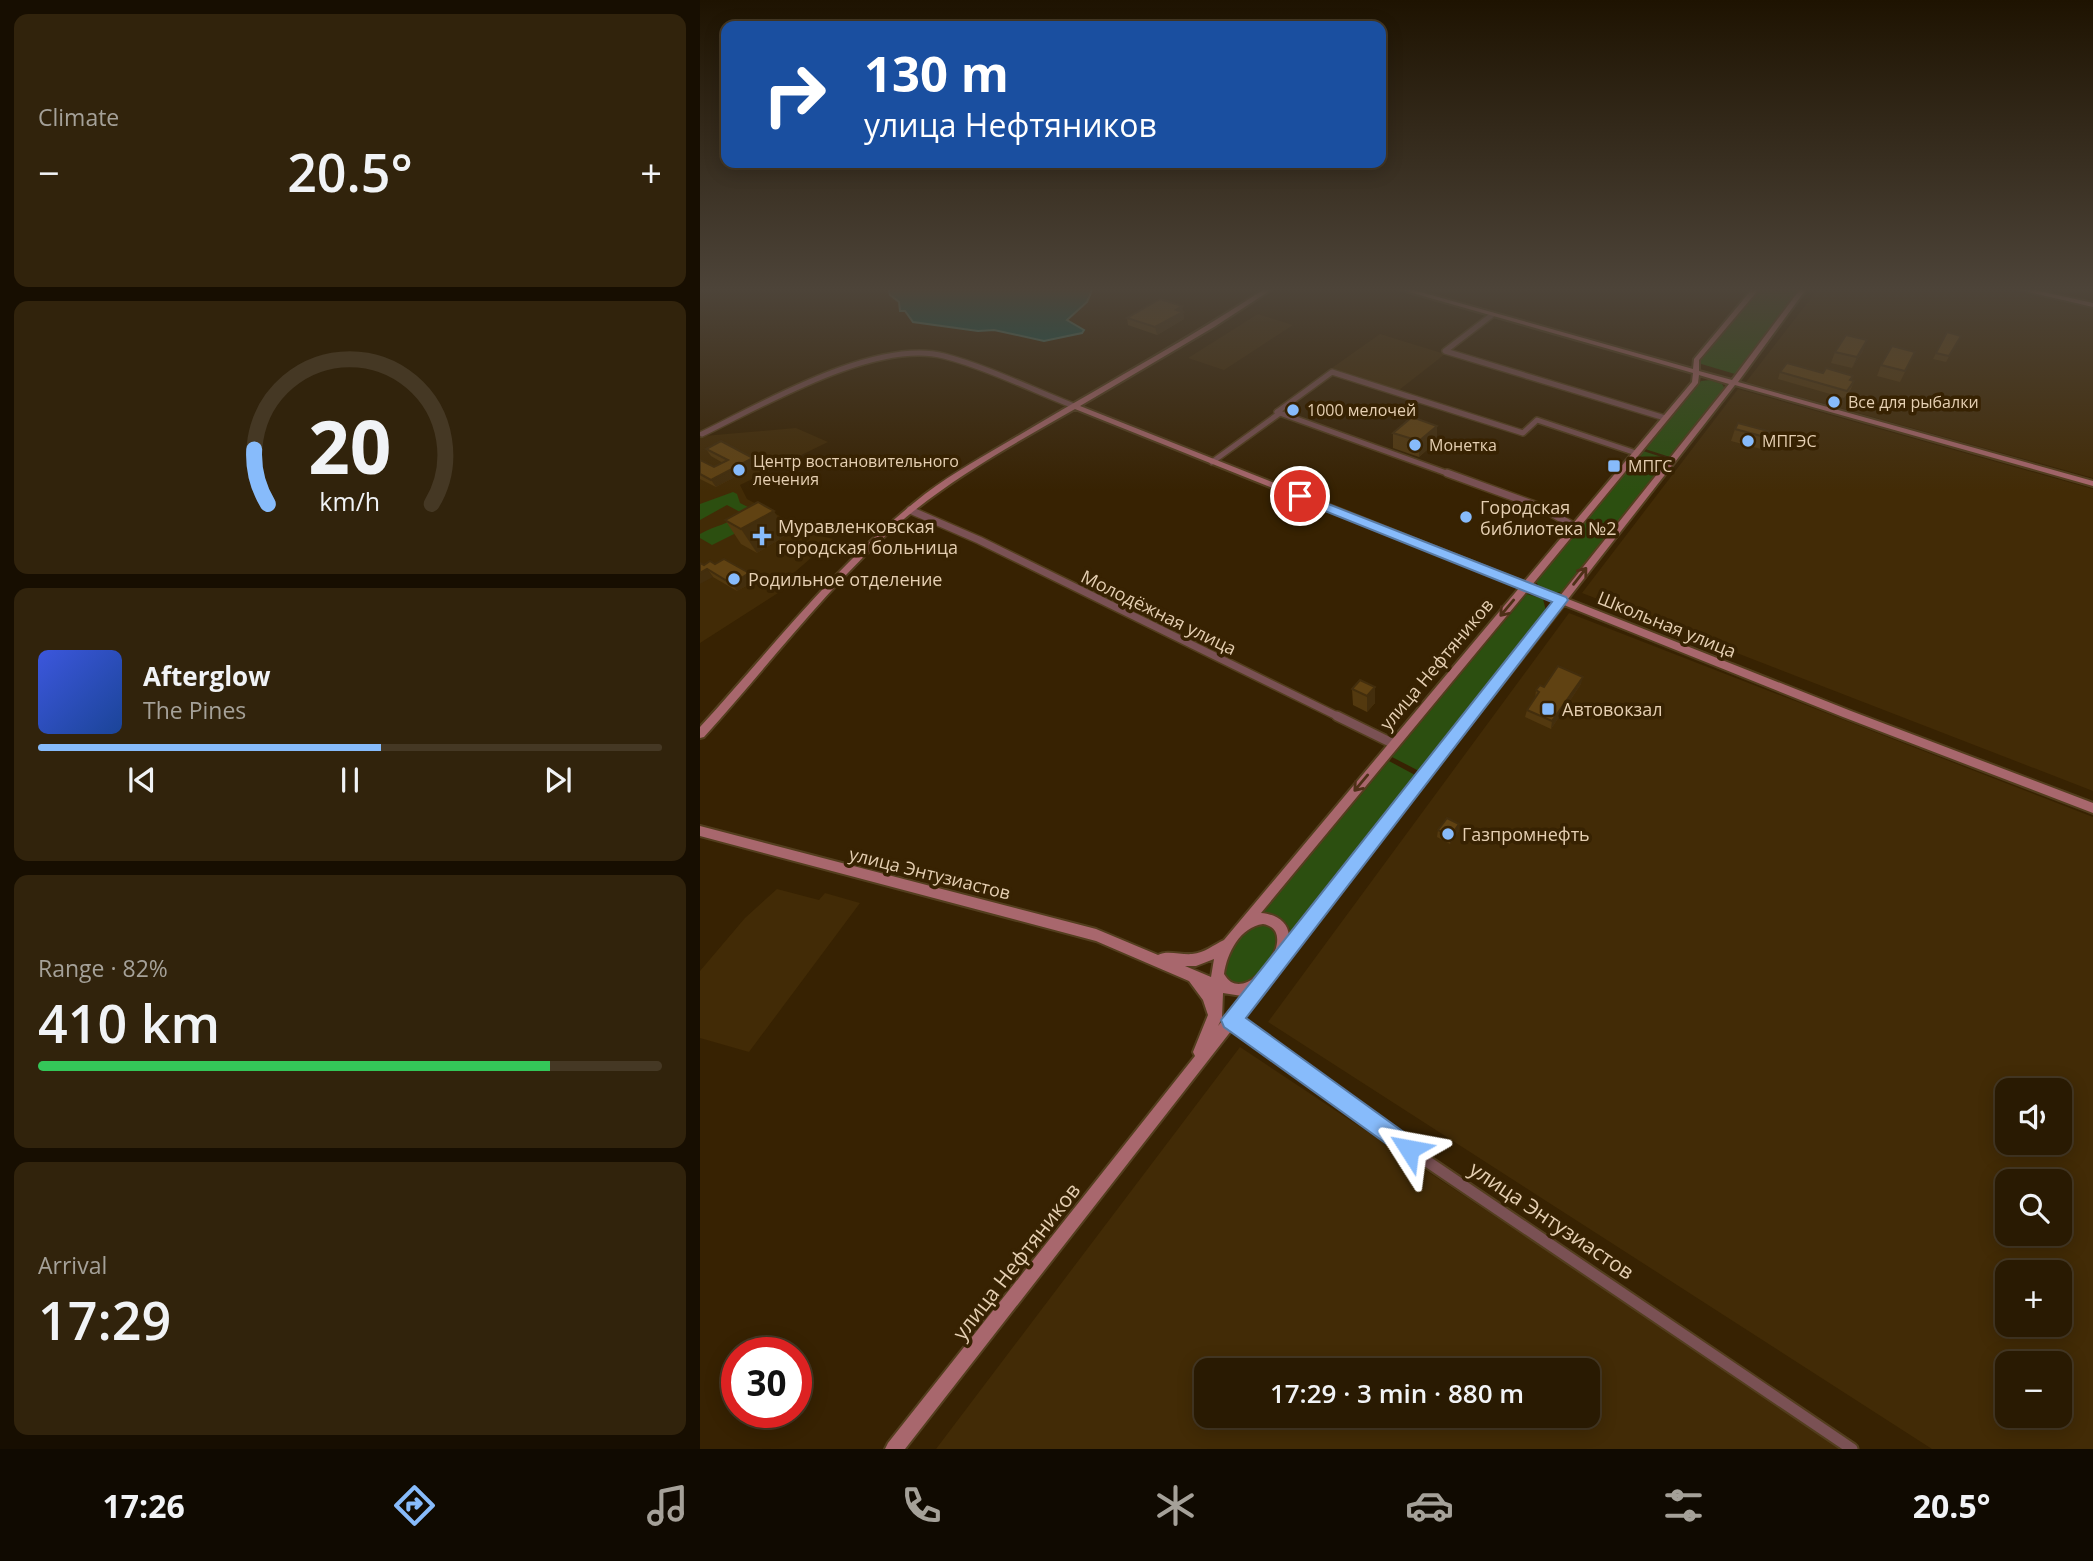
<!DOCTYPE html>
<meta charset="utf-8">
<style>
:root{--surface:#291a02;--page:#31230c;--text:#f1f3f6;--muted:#a5a199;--line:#453824;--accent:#87bbfb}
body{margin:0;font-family:"Open Sans",sans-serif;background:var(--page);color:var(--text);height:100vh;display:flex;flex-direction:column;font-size:26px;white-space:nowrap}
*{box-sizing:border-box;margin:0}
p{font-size:23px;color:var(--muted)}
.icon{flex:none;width:38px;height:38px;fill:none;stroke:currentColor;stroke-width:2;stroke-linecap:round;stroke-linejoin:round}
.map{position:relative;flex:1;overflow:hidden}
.sheet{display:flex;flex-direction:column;gap:14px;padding:14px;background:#170e01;width:700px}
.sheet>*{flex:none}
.top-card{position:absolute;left:21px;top:21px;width:665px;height:147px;border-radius:14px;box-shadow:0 4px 18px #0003,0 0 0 2px var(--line);background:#1a4fa0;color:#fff;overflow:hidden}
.buttons{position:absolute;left:1295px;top:1078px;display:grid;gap:14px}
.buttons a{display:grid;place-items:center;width:77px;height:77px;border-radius:14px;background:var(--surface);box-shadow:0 4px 18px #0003,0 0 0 2px var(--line);font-size:35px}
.speed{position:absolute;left:21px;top:1337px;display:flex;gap:14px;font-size:35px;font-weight:700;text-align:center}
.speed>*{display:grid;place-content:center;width:91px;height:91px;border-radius:50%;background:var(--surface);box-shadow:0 4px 18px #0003,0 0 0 2px var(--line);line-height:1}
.speed .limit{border:10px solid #d22;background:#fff;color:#111}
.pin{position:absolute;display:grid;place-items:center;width:60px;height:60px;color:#fff;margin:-30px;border:4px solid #fff;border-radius:50%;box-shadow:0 2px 7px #0007}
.me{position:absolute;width:77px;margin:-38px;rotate:304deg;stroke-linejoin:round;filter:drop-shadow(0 0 5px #0008)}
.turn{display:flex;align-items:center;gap:24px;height:147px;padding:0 28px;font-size:32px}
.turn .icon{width:91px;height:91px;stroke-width:2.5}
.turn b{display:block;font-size:49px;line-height:60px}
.big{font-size:52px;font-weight:600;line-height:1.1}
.sheet .widget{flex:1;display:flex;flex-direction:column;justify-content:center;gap:10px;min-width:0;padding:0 24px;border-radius:14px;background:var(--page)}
.sheet .dial{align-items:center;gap:0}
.dial svg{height:182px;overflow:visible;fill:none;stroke:var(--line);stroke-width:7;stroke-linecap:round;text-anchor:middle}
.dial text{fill:var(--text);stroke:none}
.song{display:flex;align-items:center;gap:21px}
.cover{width:84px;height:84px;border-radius:10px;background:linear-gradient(135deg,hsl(230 70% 55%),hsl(220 70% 35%))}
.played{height:7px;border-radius:4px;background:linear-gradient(90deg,var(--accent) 55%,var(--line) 55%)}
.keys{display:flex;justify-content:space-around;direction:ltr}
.heat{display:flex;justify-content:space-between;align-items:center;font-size:38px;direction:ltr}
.charge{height:10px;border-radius:5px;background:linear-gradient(90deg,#34c759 82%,var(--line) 0)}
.trip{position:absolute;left:494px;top:1358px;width:406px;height:70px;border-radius:14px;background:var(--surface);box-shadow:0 4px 18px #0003,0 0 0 2px var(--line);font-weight:600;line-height:70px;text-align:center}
.menu{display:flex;height:112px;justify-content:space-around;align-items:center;background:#100a01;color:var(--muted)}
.menu .icon{width:49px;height:49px}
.menu .current{color:var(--accent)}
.menu b{font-size:32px;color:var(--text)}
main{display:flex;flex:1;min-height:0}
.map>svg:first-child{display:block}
.built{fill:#422b06;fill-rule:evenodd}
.green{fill:#2c4f10}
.water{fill:#005e5e;stroke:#458077;stroke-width:2}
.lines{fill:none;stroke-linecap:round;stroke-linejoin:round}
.street-far3-casing{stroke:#533e1e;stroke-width:8}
.street-far2-casing{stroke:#533e1e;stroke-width:10}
.street-far1-casing{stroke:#533e1e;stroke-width:12}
.street-casing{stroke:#533e1e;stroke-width:15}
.secondary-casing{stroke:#533e1e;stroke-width:4}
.street-far3{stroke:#7a5154;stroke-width:5}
.street-far2{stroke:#7a5154;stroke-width:7}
.street-far1{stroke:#7a5154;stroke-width:9}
.street{stroke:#7a5154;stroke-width:11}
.secondary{fill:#a8676d;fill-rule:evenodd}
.wall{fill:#53390f}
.shaded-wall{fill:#432e0d}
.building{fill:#604212;stroke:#432e0d;stroke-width:2}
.oneway{stroke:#4e3017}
.route{fill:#87bbfb;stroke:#587aa3;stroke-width:2}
.poi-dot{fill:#87bbfb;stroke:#372202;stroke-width:2.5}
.labels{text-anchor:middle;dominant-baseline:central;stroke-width:7;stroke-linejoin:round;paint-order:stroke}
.far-poi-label{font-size:16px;fill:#e5cfb2;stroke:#372202;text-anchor:start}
.poi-label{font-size:18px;fill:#e5cfb2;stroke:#372202;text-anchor:start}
.street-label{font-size:18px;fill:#e5cfb2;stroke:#372202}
.near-street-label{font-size:21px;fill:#e5cfb2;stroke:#372202}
</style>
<main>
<section class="sheet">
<div class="widget"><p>Climate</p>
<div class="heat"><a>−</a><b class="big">20.5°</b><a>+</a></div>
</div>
<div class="widget dial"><svg viewBox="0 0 100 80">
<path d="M14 69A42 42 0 1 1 86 69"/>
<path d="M14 69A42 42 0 0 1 8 45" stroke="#87bbfb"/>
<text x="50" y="56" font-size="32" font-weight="700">20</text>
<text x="50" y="72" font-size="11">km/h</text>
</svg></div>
<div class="widget">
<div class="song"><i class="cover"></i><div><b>Afterglow</b><p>The Pines</p></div></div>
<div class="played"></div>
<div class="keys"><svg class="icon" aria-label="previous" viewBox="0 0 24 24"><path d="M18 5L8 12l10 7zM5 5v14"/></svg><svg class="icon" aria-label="pause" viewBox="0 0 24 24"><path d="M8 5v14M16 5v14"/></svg><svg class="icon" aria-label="next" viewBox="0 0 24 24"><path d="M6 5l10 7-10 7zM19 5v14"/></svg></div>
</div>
<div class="widget"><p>Range · 82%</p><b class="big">410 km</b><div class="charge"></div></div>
<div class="widget"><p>Arrival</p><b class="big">17:29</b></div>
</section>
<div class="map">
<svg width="1393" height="1449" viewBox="0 0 1393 1449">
<rect width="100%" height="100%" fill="#372202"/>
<g class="built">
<polygon points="1119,288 1300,288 1393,309 1393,478 1046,382"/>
<polygon points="558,314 593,325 524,370 488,358"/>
<polygon points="680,334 745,354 699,390 632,368"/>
<polygon points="1038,389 1393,489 1393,791 882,593"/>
<polygon points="96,428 128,442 40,485 47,499 114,534 133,539 74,590 78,593 0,643 0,433 4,436"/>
<path d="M869,613L1393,817V1449H1232L568,1022ZM1307,1090H1360V1143H1307ZM1307,1181H1360V1234H1307ZM1307,1272H1360V1325H1307ZM1307,1363H1360V1416H1307Z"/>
<polygon points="77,889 119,900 125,893 160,903 49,1052 0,1038 0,971 45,918"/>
<path d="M540,1047L1146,1449H236ZM506,1370H887V1416H506Z"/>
</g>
<g class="green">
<polygon points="1061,288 1078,291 1072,288 1100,288 1035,374 998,363"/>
<polygon points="1010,380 1022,384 1025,389 970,457 945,449 1001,381"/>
<path d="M943,451L968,459L862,592C854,594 840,589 836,582Z"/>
<path d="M33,492L37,494L40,503L64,515V519L12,545L0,538V534C16,525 28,525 42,513L27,505L0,520V504Z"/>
<polygon points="827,594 843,599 846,611 719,771 692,757"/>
<path d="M689,761L715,775L591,932C586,919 576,913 562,914Z"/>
<path d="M560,925L570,927L578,934C580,957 563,974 543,985L529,982L524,975C524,954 542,932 560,925Z"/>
</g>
<polygon class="water" points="188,288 393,288 387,302 367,320 384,330 382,333 344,341 294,330 278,331 213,322 205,311 200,311 199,302 190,295"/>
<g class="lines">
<g class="street-far3-casing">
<g id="street-far3">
<polyline points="792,315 745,351 965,418"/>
<polyline points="577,412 632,372 823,433 837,420 936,453"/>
<polyline points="577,412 752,475"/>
<path d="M2,434C62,405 176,338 244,356C286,367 333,390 374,406"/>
<polyline points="512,462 580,413"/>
</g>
</g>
<g class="street-far2-casing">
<g id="street-far2">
<polyline points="747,473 843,508 875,527"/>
<polyline points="210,510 279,540 641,718"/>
</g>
</g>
<g class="street-far1-casing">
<g id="street-far1">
<polyline points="637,716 694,744"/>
<polyline points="532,1020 552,1035"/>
</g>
</g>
<g class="street-casing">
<polyline id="street" points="550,1033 666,1120 1152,1449"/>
</g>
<g class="secondary-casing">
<g id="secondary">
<path d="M566,288H574L514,327L380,406L824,582L992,382L993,373L695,288H706L993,369L994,359L1053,288H1060L999,360V371L1032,380L1101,288H1107L1038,382L1393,481V486L1035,385L868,599L1151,711L1393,803V813L1143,717L864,605L589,957L585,958L574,978L564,986L563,990L205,1449H185L188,1443L495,1056L493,1052L508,1015L503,1000L489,981L396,941L0,836V826L396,929L458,955C467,950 481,955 492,954C505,953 513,945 524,940L820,587L375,409C314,444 251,478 197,525C126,589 68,666 4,737L0,738V727C73,647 139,561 225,494C260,468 300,447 338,424C414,379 492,337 566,288ZM999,375L1029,384L860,596L832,585L998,383ZM828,590L856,601L589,936C588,921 575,914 561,913ZM563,924C600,930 556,996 531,982C528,980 526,977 524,974C527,953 540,927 563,924ZM514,959L511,977L485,966H496ZM523,993L542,996L518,1026L522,1018Z"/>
<polygon points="1312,288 1325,288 1393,303 1393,307"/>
</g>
</g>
<use href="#street-far3" class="street-far3"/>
<use href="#street-far2" class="street-far2"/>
<use href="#street-far1" class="street-far1"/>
<use href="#street" class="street"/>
<use href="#secondary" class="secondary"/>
</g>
<g class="wall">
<polygon points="482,306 484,319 457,335 428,325 427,318"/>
<polygon points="1247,332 1261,336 1246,362 1233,359"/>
<polygon points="1163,351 1152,368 1131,363 1135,352"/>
<polygon points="1215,352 1200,382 1177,376 1181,365"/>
<polygon points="1080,372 1123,373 1153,376 1151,380 1154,381 1151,389 1144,398 1078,379"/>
<polygon points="1035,429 1068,431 1061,449 1031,441"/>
<polygon points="693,433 737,441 719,457 693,448"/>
<polygon points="6,449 58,465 16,487 0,479 0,460 14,467 23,463 11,456"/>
<polygon points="25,520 88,534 57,553 41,544"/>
<polygon points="15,564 55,581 37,591 13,577 4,565"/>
<polygon points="660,680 675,703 667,712 653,705 652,689"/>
<polygon points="881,684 851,729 825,717 827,710 835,699 836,690 844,687"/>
<polygon points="738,830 759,831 750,844 737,837"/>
</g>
<g class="shaded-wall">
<polygon points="482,306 484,319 457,335 455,327 476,310"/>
<polygon points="1167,340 1163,351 1152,368 1157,357"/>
<polygon points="737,426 737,441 719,457 719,441"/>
<polygon points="53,458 58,465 16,487 11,480"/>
<polygon points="74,511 88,534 57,553 41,529"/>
<polygon points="7,569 13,577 0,584 0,573"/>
<polygon points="49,573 55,581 37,591 32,584"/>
<polygon points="883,677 881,684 851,729 852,721"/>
<polygon points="675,687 675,703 667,712 667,696"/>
<polygon points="759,824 759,831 750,844 750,837"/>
</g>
<g class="building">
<polygon points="460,299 482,306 476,310 483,312 455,327 427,318"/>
<polygon points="1247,332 1261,336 1249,356 1236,353"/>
<polygon points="1146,335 1167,340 1157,357 1135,352"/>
<polygon points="1192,346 1215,352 1205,371 1181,365"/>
<polygon points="1087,363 1123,373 1126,368 1153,376 1150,380 1154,381 1147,391 1080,372"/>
<polygon points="712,417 737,426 719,441 693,433"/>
<polygon points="1038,423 1068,431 1065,437 1035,429"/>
<polygon points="21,441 53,458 11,480 0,474 0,460 14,467 28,460 6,449"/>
<polygon points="58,502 74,511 41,529 25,520"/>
<polygon points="24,559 49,573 32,584 7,569 0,573 0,563 4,565 10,561 15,564"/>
<polygon points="858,666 883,677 852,721 827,710 839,692 836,690 840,685 844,687"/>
<polygon points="660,680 675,687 667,696 652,689"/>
<polygon points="747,818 759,824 750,837 738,830"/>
</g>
<defs><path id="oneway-shaft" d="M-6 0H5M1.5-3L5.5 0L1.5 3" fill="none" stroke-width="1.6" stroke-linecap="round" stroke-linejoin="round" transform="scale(1.75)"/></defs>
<g class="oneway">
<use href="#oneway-shaft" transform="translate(880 576) rotate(-52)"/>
<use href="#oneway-shaft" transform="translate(807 608) rotate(130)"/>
<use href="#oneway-shaft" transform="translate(661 783) rotate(130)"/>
</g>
<linearGradient id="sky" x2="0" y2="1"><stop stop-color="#1e1301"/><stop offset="0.59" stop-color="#4d4439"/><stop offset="1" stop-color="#4d4439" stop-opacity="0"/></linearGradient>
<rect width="1393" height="491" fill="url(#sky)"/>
<polygon class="route" points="600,493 866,597 868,600 546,1018 716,1141 720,1149 716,1157 709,1160 524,1027 521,1020 852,602 595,499 594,496"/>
<g class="poi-dot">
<circle cx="1134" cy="402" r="7"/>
<circle cx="593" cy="410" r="7"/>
<circle cx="1048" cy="441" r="7"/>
<circle cx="715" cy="445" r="7"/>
<rect x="907" y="459" width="14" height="14" rx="3.5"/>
<circle cx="39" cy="470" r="7"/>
<circle cx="766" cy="517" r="7"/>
<path d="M58.5 525.5h7v7h7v7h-7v7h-7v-7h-7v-7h7z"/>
<circle cx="34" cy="579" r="7"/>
<rect x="841" y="702" width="14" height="14" rx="3.5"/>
<circle cx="748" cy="834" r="7"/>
</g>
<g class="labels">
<g class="far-poi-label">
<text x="1148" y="402">Все для рыбалки</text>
<text x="607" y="410">1000 мелочей</text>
<text x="1062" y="441">МПГЭС</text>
<text x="729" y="445">Монетка</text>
<text x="53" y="461">Центр востановительного<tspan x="53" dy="18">лечения</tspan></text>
<text x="928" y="466">МПГС</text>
</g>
<g class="poi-label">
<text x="780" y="507">Городская<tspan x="780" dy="21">библиотека №2</tspan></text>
<text x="78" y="526">Муравленковская<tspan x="78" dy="21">городская больница</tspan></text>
<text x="48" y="579">Родильное отделение</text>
<text x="862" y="709">Автовокзал</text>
<text x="762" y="834">Газпромнефть</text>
</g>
<g class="street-label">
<text transform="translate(459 612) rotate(26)">Молодёжная улица</text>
<text transform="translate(967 624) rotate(22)">Школьная улица</text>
<text transform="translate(736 664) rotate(-50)">улица Нефтяников</text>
<text transform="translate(230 873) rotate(14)">улица Энтузиастов</text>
</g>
<g class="near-street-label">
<text transform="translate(852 1220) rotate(34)">улица Энтузиастов</text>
<text transform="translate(316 1261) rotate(-52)">улица Нефтяников</text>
</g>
</g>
</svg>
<div class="buttons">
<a><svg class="icon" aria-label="sound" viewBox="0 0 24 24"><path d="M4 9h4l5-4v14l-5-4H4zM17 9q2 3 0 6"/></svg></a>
<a><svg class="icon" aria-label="search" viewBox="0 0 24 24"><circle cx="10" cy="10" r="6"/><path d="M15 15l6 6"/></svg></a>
<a>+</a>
<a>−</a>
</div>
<div class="speed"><div class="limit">30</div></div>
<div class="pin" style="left:600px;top:496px;background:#d93025"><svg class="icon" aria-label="arrive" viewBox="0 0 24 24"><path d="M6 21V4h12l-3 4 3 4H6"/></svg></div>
<svg class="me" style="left:709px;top:1149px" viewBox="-20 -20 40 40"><path d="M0-17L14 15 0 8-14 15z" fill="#87bbfb" stroke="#fff" stroke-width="4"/></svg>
<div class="trip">17:29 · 3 min · 880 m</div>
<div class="top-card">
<div class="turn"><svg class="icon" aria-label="right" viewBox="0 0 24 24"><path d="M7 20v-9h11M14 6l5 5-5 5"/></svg><div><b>130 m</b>улица Нефтяников</div></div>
</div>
</div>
</main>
<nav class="menu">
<b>17:26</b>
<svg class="icon current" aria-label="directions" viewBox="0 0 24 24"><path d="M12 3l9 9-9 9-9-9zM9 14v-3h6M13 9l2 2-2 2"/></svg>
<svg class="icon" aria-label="music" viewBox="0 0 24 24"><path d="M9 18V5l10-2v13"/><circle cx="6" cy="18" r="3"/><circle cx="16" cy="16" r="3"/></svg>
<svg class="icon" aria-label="phone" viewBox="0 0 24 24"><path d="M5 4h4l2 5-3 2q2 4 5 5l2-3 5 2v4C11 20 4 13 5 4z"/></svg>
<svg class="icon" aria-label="climate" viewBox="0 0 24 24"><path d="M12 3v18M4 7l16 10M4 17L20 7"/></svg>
<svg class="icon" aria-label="car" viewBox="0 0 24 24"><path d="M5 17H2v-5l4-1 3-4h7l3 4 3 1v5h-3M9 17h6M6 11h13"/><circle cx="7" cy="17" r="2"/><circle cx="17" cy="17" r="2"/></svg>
<svg class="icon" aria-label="filters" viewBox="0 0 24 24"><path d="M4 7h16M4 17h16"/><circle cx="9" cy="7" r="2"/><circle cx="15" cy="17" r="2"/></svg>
<b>20.5°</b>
</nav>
